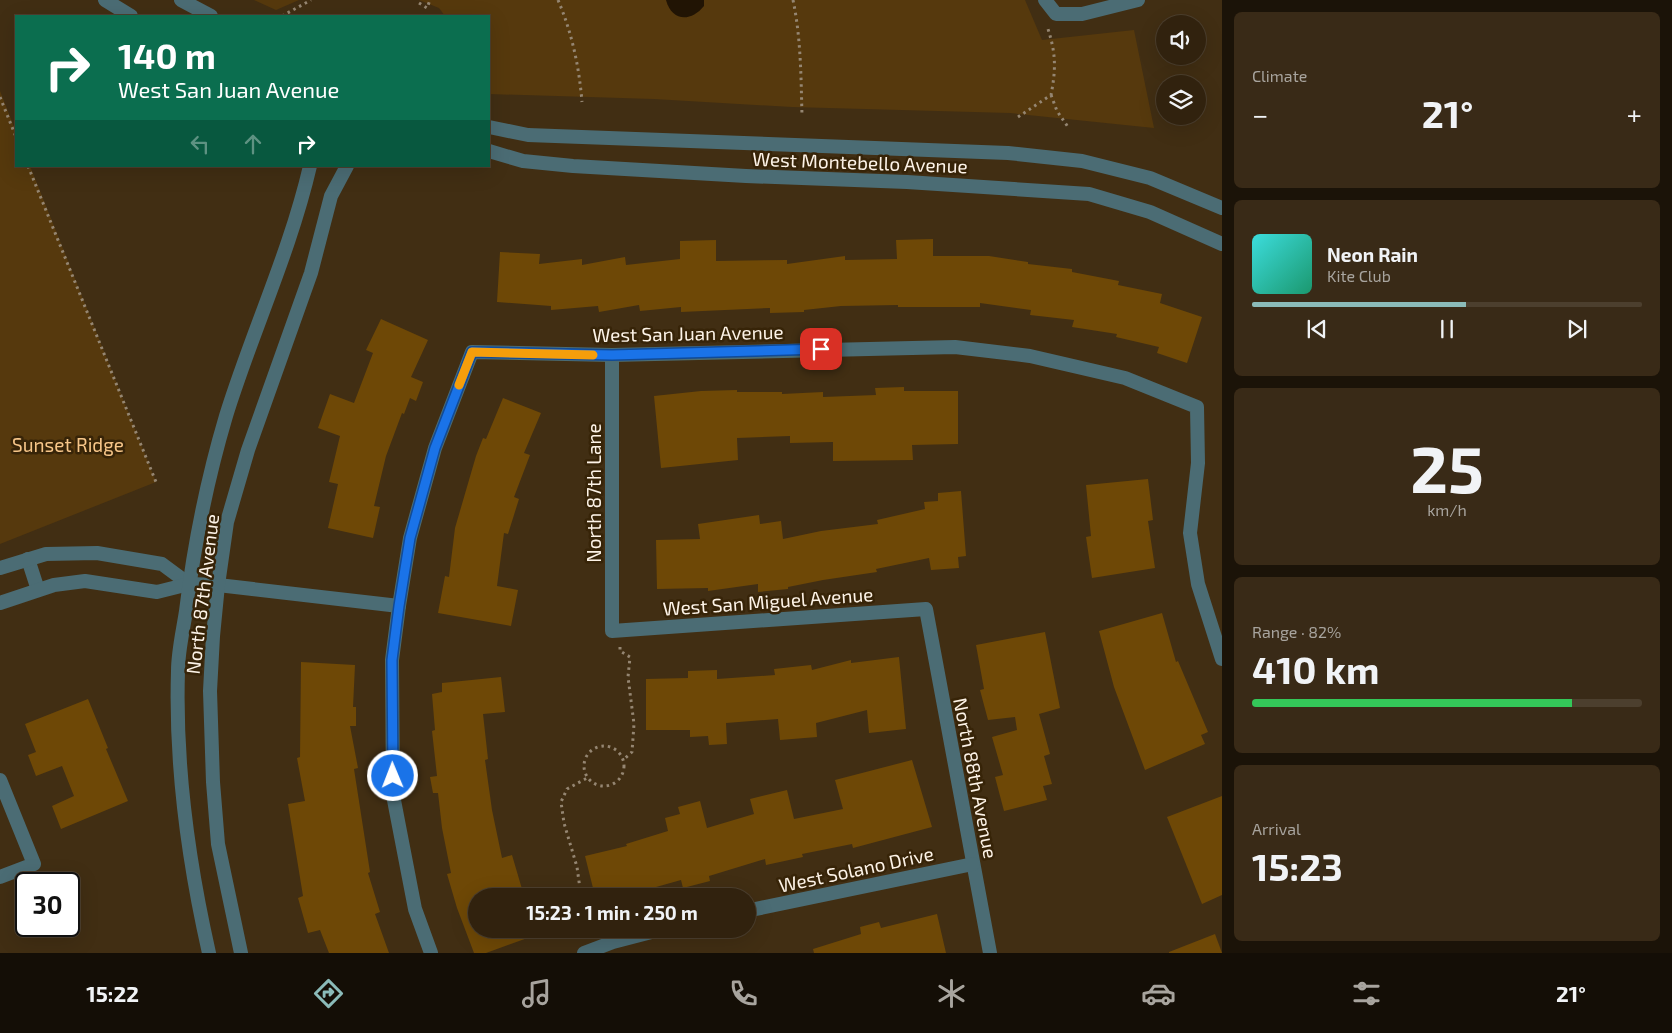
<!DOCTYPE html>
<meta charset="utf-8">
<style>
:root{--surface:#31220e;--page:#392a17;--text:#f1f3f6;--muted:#a8a49e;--line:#4c3f2e;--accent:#8bbbb9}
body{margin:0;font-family:"Exo 2",sans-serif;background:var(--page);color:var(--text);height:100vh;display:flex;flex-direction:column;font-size:19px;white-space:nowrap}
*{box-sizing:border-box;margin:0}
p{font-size:16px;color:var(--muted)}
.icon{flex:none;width:28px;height:28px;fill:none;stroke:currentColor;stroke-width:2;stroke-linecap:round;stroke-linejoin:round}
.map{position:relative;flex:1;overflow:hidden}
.sheet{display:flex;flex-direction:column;gap:12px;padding:12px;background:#1b1308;width:450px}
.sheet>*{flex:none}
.guide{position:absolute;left:15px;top:15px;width:475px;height:152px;border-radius:0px;box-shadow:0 5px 20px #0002,0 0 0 1px var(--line);background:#0b6e4f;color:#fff;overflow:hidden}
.tools{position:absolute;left:1156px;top:15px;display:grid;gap:10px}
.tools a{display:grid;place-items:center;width:50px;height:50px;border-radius:50%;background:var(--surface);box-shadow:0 5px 20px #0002,0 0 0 1px var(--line);font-size:25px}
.speed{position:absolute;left:15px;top:872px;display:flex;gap:10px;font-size:25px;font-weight:700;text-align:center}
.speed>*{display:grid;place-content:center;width:65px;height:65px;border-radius:50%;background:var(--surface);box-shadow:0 5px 20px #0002,0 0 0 1px var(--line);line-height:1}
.speed .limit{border:2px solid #111;border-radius:8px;background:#fff;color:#111}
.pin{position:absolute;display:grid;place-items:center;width:42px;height:42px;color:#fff;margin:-21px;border-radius:10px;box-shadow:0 2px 8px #0006}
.me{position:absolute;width:55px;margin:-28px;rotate:359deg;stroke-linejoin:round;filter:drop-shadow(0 0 4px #0008)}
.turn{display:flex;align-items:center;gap:18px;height:105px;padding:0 20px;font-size:22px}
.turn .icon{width:65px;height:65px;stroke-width:2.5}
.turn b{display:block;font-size:35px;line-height:42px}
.lanes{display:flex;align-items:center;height:48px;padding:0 20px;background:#0003;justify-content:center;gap:25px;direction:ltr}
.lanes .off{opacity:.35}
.big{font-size:38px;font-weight:700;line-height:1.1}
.sheet .widget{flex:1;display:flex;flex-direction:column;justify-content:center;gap:8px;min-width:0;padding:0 18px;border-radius:8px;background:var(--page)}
.sheet .dial{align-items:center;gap:0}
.dial b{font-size:65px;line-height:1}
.song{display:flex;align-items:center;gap:15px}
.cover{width:60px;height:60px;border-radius:8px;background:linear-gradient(135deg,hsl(180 70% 55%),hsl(160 70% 35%))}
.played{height:5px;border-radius:2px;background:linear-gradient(90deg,var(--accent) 55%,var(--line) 55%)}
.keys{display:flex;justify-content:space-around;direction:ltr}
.heat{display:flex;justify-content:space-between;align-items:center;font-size:28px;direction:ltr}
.charge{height:8px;border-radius:4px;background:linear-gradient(90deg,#34c759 82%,var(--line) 0)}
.trip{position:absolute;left:468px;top:888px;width:288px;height:50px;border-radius:25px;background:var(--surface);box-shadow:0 5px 20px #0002,0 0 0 1px var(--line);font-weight:700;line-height:50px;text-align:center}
.tab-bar{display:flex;height:80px;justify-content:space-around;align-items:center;background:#140e06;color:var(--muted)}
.tab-bar .icon{width:35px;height:35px}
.tab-bar .on{color:var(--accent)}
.tab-bar b{font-size:22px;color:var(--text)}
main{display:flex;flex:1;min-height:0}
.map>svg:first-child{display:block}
.green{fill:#56390d}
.water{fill:#211404}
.building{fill:#6e4806}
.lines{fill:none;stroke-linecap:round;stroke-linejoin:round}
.path{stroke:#958672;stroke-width:3;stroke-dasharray:2.5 4;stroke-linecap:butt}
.minor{stroke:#4b6c74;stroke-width:14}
.tertiary{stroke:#4b6c74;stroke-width:14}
.route-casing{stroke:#114b97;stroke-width:12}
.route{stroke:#1a73e8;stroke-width:9}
.slow{stroke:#f59e0b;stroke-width:9}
.labels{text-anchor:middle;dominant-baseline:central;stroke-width:5;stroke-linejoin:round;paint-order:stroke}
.street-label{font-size:19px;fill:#fdf3e7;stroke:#372408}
.park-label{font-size:19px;fill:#f7c689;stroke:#372408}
</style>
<main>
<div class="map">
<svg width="1222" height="953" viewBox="0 0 1222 953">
<rect width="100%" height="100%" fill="#412e13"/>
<g class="green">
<polygon points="254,0 299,0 276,10"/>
<polygon points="419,0 1025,0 1042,40 1134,30 1154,128 1010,113 792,107 654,99 489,94 489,16 445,16 439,8"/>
<polygon points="0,91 16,132 16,166 30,166 156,482 0,544"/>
</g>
<path class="water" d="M666,0H704V6C691,22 672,22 666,0Z"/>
<g class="building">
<polygon points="933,239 933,256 989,256 1028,262 1028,264 1072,269 1072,272 1119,281 1118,285 1162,294 1160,303 1202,317 1187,363 1157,353 1159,347 1116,337 1117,334 1072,327 1074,320 1030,315 1031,310 980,303 980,307 898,307 898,305 841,306 804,310 804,312 770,313 770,308 681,312 681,307 640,311 639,305 599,312 598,306 551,310 551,306 497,302 500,252 540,254 539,264 582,259 582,265 625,257 626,265 680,259 680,241 716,240 716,261 787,260 787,264 845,256 845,260 897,259 896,240"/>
<polygon points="381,319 428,340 411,377 423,382 416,401 410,398 404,414 402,413 386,456 374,506 380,507 373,538 328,528 338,484 329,482 340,436 318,428 330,394 354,403 373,353 366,350"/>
<polygon points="904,387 904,391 958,391 958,444 912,445 913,460 833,461 833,442 790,443 790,436 737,438 738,460 661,468 654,396 701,391 737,390 737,392 782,392 782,394 823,392 823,397 876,395 875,388"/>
<polygon points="503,398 541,413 524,453 530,455 514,497 519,499 508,534 504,533 497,586 518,590 511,626 438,613 445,576 449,577 455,528 476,456 483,438 486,439"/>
<polygon points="1148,479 1153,520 1148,521 1155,568 1092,578 1086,537 1091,536 1086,485"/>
<polygon points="961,491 966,556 958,557 959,568 931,570 929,558 876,569 877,572 823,580 788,587 788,589 758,592 758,584 708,591 708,588 657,589 656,540 700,539 698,524 759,515 760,524 781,521 783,539 821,531 878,524 877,520 925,509 924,502 938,501 938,493"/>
<polygon points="1162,613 1176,662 1178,661 1208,732 1201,735 1205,744 1145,770 1114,687 1099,631"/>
<polygon points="1045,632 1060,708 1039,714 1050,754 1044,756 1052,784 1043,786 1047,800 1004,811 995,777 1003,775 992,737 1017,730 1015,717 988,720 980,690 984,689 976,645"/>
<polygon points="899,657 906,729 869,733 867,710 816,723 817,737 780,740 778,719 726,723 727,744 709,745 708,736 690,737 690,730 646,730 646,679 688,678 688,671 717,670 717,679 775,675 774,669 811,665 812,670 851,660 851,663"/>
<polygon points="301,662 355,665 353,707 356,707 356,726 350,726 358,768 354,769 370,872 368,873 380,912 375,914 389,953 329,953 320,930 308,933 298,898 303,896 288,804 305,801 297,758 300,757"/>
<polygon points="501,677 505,712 483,714 488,759 485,760 492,810 502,858 512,855 522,889 497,896 476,896 476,929 547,929 547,931 486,953 474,953 457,908 447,874 451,873 442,828 438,793 433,793 430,777 437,776 432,731 435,730 432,694 442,692 442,683"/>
<polygon points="88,699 108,748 106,749 128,801 61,829 52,806 74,796 62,766 36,776 28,755 36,752 25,724"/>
<polygon points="912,760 932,827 853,848 852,844 802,854 803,857 766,865 765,859 709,876 710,881 683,888 681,880 624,896 595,896 585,856 627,846 626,844 668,831 665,818 680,814 678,807 700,801 707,828 754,814 750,799 787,790 794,819 843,809 835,780"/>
<polygon points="1222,796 1222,895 1202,904 1167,817"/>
<polygon points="937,914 946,953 814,953 813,949 861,934 860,927 879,922 881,928"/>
<polygon points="1215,934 1222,953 1169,953 1169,952"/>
</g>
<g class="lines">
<g class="path">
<path d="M558,0C572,33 579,66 582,102"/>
<path d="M793,0C801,38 801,78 802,116"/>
<polyline points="419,3 427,8 430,0"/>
<polyline points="282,16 311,0"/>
<polyline points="1051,95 1057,111 1068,127"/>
<polyline points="0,97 16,137"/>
<path d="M1018,117L1051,95C1056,69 1056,54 1048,29"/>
<polyline points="28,166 156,482"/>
<polyline points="620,647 620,651 630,657 628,677 634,724 632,752 623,760"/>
<circle cx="604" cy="766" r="20"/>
<polyline points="581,896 577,867 564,823 561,802 567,789 587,778"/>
</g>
<g class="minor">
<polyline points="1045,0 1056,14 1082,14 1138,0"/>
<polyline points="612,355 612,631 926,609 990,953"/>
<polyline points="28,559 38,590"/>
<polyline points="0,568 46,554 97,553 162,564 189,584"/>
<polyline points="0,603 54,585 85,581 157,592 189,584 218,585 399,606"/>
<polyline points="0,780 34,864 0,877"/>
<polyline points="746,911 973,864"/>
<polyline points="431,953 415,909 393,795 392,660 399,606 410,538 435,448 472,352 612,355 955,347 1030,356 1125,378 1197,407 1198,463 1190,533 1198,584 1222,659"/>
<polyline points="584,953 613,942 663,929"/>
</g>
<g class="tertiary">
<polyline points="105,0 131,16"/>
<polyline points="181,0 211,16"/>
<polyline points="489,127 528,135 1008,153 1082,161 1150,178 1222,208"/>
<polyline points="489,151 523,161 573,166 746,176 907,182 1089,194 1150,212 1222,244"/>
<path d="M209,953C188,860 175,766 178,671C178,651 183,631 186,611C194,545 207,480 226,416C252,332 290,252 310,166"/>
<polyline points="241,953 218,844 213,782 210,691 213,636 218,585 227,522 248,450 311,273 331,196 347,166"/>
</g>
</g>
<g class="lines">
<g class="route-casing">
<polyline id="route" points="393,776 392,660 399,606 410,538 435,448 472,352 612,355 821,349"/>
</g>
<use href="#route" class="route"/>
<polyline class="slow" points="459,385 472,352 593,355"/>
</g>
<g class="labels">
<g class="street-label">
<text transform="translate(860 162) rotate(2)">West Montebello Avenue</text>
<text transform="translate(688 333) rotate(-1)">West San Juan Avenue</text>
<text transform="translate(593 493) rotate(-90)">North 87th Lane</text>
<text transform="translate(202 594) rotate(-83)">North 87th Avenue</text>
<text transform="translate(768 601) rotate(-4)">West San Miguel Avenue</text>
<text transform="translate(976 778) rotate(79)">North 88th Avenue</text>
<text transform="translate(856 869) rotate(-12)">West Solano Drive</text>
</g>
<g class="park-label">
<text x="68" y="444">Sunset Ridge</text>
</g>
</g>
</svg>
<div class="tools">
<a><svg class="icon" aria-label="sound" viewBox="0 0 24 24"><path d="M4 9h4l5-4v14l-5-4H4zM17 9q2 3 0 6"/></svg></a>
<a><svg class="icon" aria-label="layers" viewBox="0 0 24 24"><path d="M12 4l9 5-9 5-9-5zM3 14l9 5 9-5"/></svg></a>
</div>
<div class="speed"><div class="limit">30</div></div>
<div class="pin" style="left:821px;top:349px;background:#d93025"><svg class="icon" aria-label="arrive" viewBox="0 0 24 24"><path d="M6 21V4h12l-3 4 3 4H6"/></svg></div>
<svg class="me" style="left:393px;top:776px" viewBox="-20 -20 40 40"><circle r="17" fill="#1a73e8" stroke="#fff" stroke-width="3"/><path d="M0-11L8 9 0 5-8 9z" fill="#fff"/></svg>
<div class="trip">15:23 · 1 min · 250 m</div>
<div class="guide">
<div class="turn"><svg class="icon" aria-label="right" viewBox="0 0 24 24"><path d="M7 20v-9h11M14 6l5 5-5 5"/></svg><div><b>140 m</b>West San Juan Avenue</div></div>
<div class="lanes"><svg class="icon off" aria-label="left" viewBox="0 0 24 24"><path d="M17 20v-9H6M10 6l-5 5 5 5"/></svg><svg class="icon off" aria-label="ahead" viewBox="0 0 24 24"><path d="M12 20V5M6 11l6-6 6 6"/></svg><svg class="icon" aria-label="right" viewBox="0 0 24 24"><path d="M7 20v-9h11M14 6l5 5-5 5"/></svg></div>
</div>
</div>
<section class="sheet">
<div class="widget"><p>Climate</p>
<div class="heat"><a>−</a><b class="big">21°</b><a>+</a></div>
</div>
<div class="widget">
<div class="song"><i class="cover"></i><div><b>Neon Rain</b><p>Kite Club</p></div></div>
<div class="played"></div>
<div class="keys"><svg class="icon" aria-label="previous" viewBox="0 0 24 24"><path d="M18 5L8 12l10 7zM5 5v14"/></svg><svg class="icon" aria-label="pause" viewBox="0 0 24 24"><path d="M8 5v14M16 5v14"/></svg><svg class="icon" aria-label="next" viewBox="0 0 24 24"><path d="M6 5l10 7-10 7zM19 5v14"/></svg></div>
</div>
<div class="widget dial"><b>25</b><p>km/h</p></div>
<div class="widget"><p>Range · 82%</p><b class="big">410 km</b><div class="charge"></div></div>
<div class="widget"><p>Arrival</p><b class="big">15:23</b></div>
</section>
</main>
<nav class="tab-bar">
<b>15:22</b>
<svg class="icon on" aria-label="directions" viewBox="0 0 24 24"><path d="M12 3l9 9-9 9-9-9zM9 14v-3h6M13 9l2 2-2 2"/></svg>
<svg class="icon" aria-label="music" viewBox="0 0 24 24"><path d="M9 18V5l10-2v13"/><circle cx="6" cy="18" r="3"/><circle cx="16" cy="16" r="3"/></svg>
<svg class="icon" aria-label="phone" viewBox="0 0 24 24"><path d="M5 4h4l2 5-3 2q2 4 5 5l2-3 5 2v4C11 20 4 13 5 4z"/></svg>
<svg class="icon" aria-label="climate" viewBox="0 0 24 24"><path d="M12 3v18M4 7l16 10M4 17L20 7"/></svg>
<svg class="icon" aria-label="car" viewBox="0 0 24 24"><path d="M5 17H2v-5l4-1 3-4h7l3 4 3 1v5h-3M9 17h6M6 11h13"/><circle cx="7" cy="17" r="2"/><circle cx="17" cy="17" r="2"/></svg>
<svg class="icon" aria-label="filters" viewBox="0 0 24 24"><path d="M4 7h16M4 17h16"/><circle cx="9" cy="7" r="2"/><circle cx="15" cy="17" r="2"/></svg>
<b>21°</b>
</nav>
